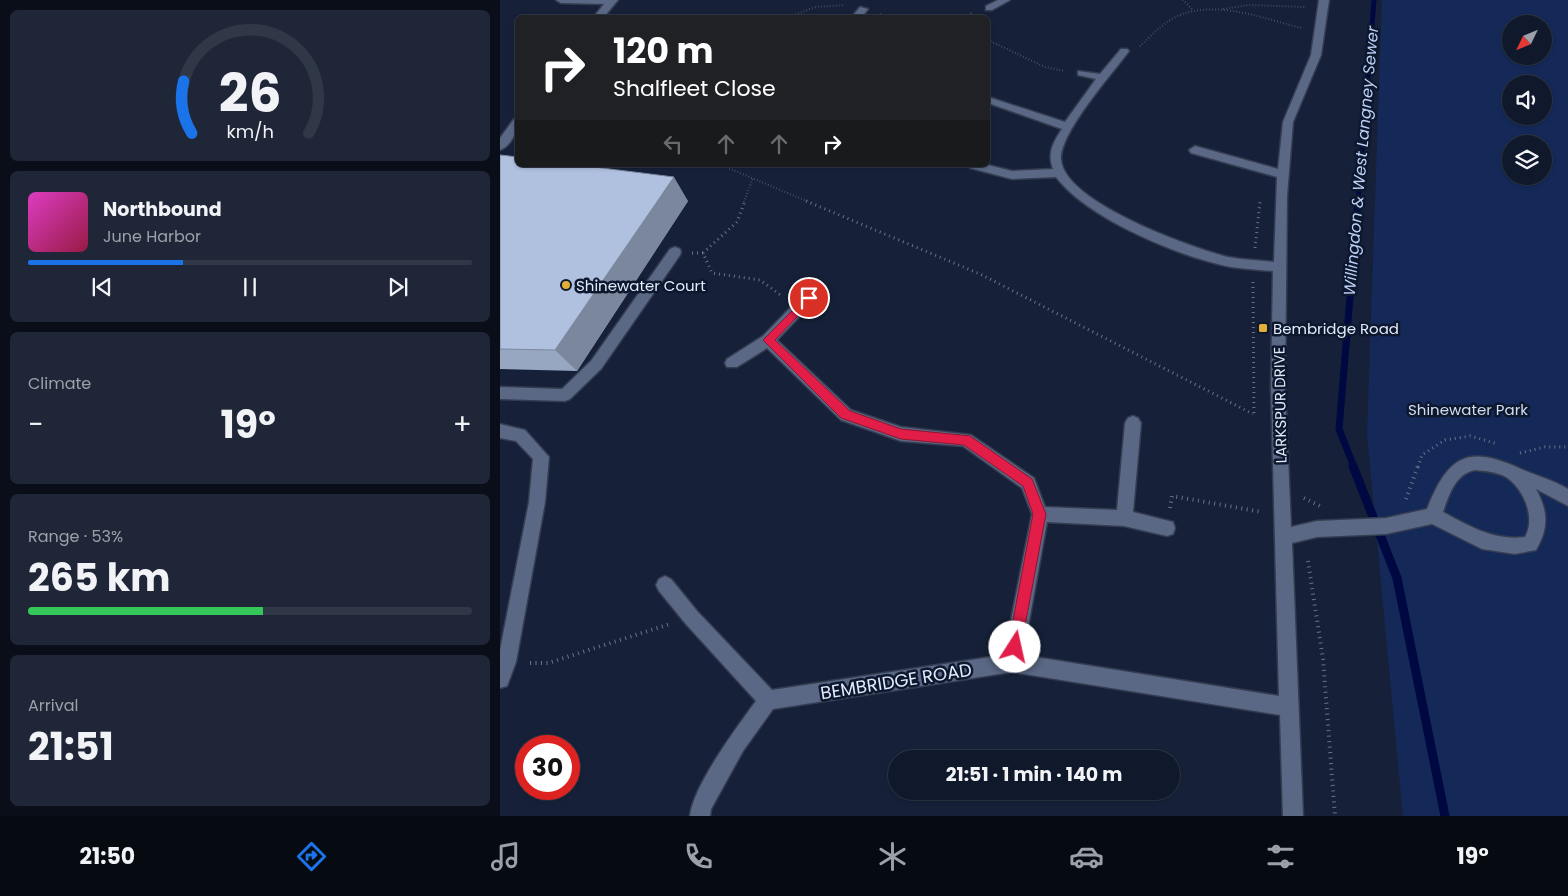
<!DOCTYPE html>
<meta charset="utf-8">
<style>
:root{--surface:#10192b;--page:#1e2637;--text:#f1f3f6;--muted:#9ca0a9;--line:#303847;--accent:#1a73e8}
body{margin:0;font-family:Poppins,sans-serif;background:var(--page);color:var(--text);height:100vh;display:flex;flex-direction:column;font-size:19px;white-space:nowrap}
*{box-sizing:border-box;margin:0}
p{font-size:16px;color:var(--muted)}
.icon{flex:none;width:28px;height:28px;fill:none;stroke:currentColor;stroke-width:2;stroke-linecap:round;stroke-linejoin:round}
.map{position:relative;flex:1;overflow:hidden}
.drawer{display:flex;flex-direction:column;gap:10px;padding:10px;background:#090e18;width:500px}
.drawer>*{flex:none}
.top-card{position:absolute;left:15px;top:15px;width:475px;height:152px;border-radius:8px;box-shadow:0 1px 4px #0004,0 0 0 1px var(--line);background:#202124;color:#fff;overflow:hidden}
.needle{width:32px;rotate:227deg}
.controls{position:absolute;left:1002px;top:15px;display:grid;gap:10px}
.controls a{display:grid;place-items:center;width:50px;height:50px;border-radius:50%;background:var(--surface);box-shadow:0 1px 4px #0004,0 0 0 1px var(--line);font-size:25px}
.speed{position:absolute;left:15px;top:735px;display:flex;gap:10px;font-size:25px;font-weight:700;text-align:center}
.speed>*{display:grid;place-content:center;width:65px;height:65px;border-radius:50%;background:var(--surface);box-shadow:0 1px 4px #0004,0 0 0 1px var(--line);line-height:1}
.speed .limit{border:8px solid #d22;background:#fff;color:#111}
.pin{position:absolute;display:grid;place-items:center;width:42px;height:42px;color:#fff;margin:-21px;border:2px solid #fff;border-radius:50%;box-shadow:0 1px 5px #0007}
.me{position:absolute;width:55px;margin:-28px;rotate:10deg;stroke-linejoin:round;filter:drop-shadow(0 0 4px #0008)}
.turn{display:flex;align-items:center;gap:18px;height:105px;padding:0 15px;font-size:22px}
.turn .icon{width:65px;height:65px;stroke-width:2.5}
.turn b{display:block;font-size:35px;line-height:42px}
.lanes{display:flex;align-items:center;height:48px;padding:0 15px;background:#0003;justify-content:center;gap:25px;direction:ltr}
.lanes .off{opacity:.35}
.big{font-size:38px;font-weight:700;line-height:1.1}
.drawer .widget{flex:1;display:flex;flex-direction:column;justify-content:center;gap:8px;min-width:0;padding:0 18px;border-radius:8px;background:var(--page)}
.drawer .dial{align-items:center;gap:0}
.dial svg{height:130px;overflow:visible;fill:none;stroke:var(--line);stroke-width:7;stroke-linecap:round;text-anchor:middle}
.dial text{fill:var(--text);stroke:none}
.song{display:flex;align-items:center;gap:15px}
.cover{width:60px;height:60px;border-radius:8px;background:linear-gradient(135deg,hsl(310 70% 55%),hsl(340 70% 35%))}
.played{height:5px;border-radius:2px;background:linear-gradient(90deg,var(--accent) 35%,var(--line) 35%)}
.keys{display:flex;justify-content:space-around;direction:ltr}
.heat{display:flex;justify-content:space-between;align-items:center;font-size:28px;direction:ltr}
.charge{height:8px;border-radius:4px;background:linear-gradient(90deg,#34c759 53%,var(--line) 0)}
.trip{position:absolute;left:388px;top:750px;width:292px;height:50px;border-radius:25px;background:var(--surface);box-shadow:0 1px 4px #0004,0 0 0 1px var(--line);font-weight:700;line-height:50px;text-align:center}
.tab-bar{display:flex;height:80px;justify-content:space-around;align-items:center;background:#060a11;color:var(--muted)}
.tab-bar .icon{width:35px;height:35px}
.tab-bar .current{color:var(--accent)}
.tab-bar b{font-size:22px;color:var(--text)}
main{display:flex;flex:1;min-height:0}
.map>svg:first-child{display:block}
.green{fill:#142958;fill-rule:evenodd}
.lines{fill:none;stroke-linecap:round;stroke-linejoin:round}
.stream-far2{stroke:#000842;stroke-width:5}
.stream-far1{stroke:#000842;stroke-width:7}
.stream{stroke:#000842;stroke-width:9}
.minor-casing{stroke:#343c50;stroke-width:3}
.path-far2{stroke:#687387;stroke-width:2;stroke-dasharray:0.5 2.5;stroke-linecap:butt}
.path-far1{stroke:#687387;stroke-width:3;stroke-dasharray:1 4;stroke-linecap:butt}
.path{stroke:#687387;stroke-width:4;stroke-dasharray:1 4.5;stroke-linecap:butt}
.minor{fill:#5a6885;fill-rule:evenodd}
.wall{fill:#97a6c1}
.shaded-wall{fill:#7b879d}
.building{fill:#b0c1e0;stroke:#7b879d}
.route{fill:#e11d48;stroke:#92132f}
.poi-dot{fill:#e3ae35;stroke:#0d182f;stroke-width:2}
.labels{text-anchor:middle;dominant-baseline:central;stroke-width:5;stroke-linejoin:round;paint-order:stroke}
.poi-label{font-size:15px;fill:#e2ebfb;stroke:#0d182f;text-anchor:start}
.street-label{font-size:15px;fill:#e2ebfb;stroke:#0d182f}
.park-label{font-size:15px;fill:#d2dcee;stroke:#0d182f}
.water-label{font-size:16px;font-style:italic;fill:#bed1f6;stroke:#0d182f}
.near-street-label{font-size:18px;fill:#e2ebfb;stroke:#0d182f}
</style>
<main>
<section class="drawer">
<div class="widget dial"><svg viewBox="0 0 100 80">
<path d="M14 69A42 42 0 1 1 86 69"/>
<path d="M14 69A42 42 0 0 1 9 37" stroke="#1a73e8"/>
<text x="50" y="56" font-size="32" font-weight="700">26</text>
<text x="50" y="72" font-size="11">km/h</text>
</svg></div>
<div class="widget">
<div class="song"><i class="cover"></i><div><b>Northbound</b><p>June Harbor</p></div></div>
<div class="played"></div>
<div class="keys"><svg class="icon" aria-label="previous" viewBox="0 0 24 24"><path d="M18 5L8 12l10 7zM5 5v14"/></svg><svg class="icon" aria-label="pause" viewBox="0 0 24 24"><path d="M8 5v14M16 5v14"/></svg><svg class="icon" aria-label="next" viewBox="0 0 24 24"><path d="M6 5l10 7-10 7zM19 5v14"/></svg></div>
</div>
<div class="widget"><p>Climate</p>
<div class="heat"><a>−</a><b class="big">19°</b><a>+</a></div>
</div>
<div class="widget"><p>Range · 53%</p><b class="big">265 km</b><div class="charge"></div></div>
<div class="widget"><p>Arrival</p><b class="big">21:51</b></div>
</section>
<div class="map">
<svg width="1068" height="816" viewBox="0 0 1068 816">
<rect width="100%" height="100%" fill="#162139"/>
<path class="green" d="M882,0H1068V816H903L867,434ZM1011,24H1044V56H1011ZM1011,84H1044V116H1011ZM1011,144H1044V176H1011Z"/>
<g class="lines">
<polyline class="stream-far2" points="858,202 874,0"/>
<polyline class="stream-far1" points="854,467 839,429 858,201"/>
<polyline class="stream" points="853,466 897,578 945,816"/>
<g class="minor-casing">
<g id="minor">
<polygon points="56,0 118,0 103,18 93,18 104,4 61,3"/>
<polygon points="498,0 510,0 492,10 486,10 486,6"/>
<path d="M819,0H829L821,55L793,122L787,196L785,387L791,527L817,521L886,518L927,509C948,456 967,444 1021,469C1037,476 1053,480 1068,489V506L1036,489C1048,511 1049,528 1036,550L1015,554L982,549L932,524L886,534L817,537L792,543L803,816H783L780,715L512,672L273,709L243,751L211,809L210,816H190C193,786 237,727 256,701L185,623L159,591L156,585L159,579L165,576L171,579L197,611L272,690L504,655L532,514L522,488L463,446L401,441L341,420L267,348L237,367H227L225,363L227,359L263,336L314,283L319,282L326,287L324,291L277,340L351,410L401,427L471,435L534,478L545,507L617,510L625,423L628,418L633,416L638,418L641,423L633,512L673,522L675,528L673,534L667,536L624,526L547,522L523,655L779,696L771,387L773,271C759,270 745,269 731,267C680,257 588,219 556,177L512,179L470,168L468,165H488L512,171L553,169C547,154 553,142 562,129L488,103V97L565,122L596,79L578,75V71L600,74L621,49H627L629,51C613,73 560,132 561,159C563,202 692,248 728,257C743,260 759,260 774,262L777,177L691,153L689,150L695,146L778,169L783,122L811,55ZM975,470C985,471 997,472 1006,477C1024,489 1036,518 1025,537C994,541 969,526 943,512C949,495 955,474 975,470Z"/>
<polygon points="360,7 368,9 361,18 351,18"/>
<path d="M18,118C18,129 12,146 0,150V138L14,119Z"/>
<polygon points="175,247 180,249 181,252 180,255 101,369 70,399 65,401 0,399 0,387 62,389 91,361 170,249"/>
<polygon points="0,424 25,430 49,457 45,502 16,662 7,686 0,688 0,650 29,502 33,459 16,441 0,438"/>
</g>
</g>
<g class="path-far2">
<polyline points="683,0 693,10"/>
<polyline points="723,9 749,5 806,7"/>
<polyline points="380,14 391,18"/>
<polyline points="287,18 315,7 345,5"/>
<polyline points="463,18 473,12"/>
<polyline points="488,40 545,67 565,71"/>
<path d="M640,46C652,35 665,21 680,15C718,0 765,19 802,28"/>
<polyline points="221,165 309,202"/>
<polyline points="244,202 253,178"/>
</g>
<g class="path-far1">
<polyline points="306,201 480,274 753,414"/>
<polyline points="755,248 760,202"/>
<polyline points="192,253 203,253 212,273 260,280 282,296"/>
<polyline points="203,253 237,222 245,201"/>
<polyline points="753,282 754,415"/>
<polyline points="1020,453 1045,447 1068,447"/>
<polyline points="918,467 922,455 945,440 970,436 998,444"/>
</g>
<g class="path">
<polyline points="804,498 820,506"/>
<polyline points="906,499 918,466"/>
<polyline points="670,508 672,496 762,512"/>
<polyline points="808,561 823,659 835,816"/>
<polyline points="30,663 48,663 170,624"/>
</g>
<use href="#minor" class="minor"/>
</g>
<polygon class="wall" points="0,155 188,201 77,371 0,369"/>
<polygon class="shaded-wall" points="174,177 188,201 77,371 55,350"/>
<polygon class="building" points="0,155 18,157 18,165 78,165 174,177 55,350 0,349"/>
<polygon class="route" points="309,294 314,298 312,301 275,340 350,411 401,429 470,436 532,479 546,514 520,652 515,654 510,652 508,647 533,514 523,486 464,445 401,439 341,418 263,340"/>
<g class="poi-dot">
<circle cx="66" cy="285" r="5"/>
<rect x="758" y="323" width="10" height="10" rx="2.5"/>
</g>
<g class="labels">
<g class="poi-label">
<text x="76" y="285">Shinewater Court</text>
<text x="773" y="328">Bembridge Road</text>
</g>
<g class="street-label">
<text transform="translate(780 405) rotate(-91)">LARKSPUR DRIVE</text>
</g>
<g class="park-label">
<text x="968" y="409">Shinewater Park</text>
</g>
<g class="water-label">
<text transform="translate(861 161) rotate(-85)">Willingdon &amp; West Langney Sewer</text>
</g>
<g class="near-street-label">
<text transform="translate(396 681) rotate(-9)">BEMBRIDGE ROAD</text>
</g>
</g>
</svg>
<div class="controls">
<a><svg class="needle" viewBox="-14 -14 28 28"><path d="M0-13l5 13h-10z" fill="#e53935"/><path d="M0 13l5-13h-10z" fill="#9ca0a9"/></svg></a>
<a><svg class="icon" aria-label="sound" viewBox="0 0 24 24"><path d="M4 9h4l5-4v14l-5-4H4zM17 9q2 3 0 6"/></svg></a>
<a><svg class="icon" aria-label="layers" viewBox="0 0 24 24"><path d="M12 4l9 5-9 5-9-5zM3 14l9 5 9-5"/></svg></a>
</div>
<div class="speed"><div class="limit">30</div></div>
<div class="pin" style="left:309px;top:298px;background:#d93025"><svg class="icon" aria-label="arrive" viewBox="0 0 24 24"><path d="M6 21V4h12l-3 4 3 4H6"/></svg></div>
<svg class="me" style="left:515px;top:647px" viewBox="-20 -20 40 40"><circle r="19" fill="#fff"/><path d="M0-13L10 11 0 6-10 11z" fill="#e11d48"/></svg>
<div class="trip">21:51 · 1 min · 140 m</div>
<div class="top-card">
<div class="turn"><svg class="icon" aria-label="right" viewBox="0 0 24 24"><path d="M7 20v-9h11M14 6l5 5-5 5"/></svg><div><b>120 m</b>Shalfleet Close</div></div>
<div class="lanes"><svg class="icon off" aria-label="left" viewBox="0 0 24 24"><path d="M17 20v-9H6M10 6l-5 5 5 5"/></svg><svg class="icon off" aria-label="ahead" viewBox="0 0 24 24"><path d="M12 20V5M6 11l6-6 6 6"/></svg><svg class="icon off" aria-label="ahead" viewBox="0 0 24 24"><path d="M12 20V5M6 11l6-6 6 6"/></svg><svg class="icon" aria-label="right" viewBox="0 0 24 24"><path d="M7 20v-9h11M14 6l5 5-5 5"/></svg></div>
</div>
</div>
</main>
<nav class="tab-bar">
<b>21:50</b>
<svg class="icon current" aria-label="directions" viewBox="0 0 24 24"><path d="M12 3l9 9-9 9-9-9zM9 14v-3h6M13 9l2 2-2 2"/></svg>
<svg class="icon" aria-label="music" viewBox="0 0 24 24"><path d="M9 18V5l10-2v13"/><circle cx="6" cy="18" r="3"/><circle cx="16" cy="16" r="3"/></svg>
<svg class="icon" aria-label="phone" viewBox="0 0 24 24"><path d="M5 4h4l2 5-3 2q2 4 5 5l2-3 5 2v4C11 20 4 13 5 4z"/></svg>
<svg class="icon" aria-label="climate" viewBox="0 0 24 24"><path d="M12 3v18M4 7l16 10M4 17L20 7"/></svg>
<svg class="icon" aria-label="car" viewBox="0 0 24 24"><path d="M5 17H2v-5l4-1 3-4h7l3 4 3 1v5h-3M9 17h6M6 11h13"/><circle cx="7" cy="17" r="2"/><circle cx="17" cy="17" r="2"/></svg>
<svg class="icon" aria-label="filters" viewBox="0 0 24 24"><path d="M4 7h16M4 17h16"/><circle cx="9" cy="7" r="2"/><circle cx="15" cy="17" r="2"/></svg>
<b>19°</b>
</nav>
